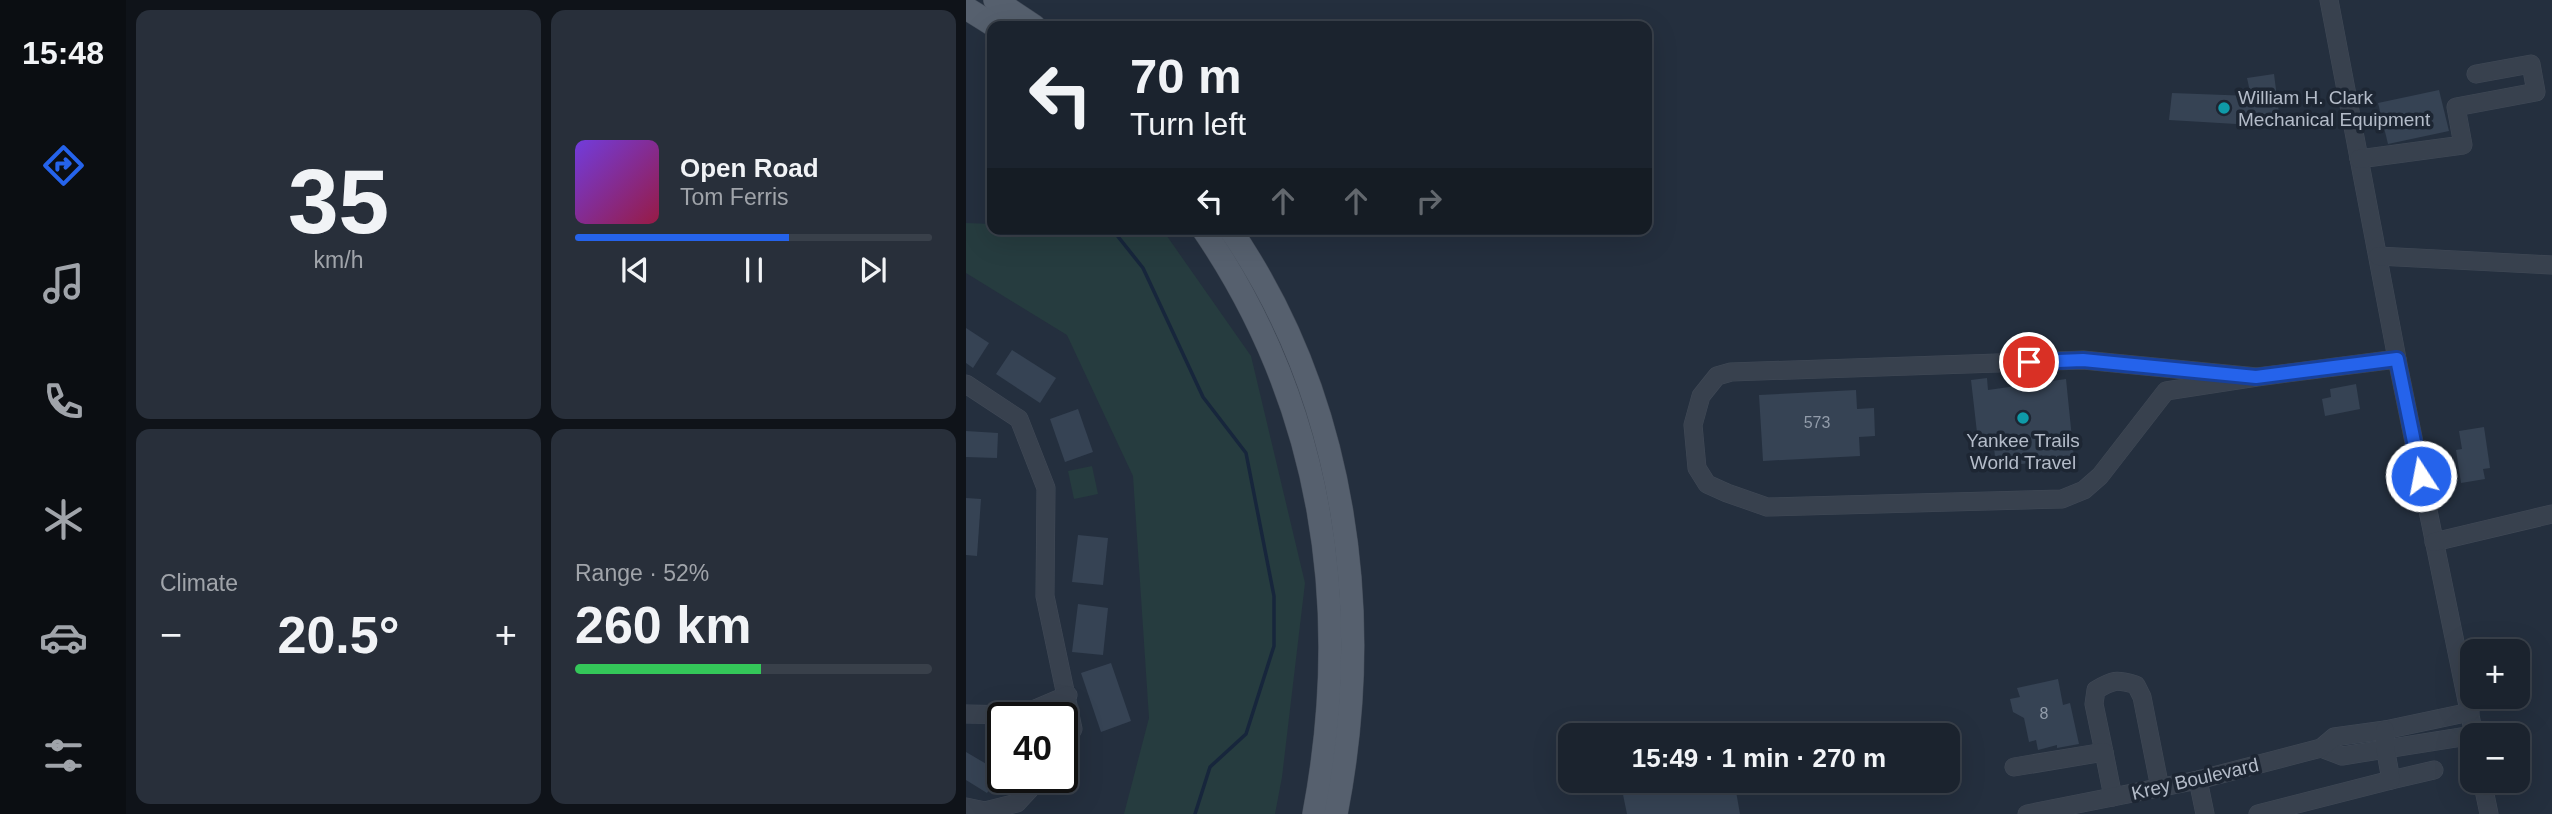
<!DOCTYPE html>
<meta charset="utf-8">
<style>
:root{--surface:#1b232e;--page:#282f3a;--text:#f1f3f6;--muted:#a0a4aa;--line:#39404a;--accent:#2563eb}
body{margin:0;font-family:Arial,sans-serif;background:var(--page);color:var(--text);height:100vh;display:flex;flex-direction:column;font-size:26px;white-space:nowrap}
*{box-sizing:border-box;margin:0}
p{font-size:23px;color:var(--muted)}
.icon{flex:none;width:38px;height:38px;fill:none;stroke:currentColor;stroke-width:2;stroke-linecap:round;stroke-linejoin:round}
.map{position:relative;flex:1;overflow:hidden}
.details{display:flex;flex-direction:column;gap:10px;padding:10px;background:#0f1319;width:840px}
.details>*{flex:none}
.hud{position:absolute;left:21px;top:21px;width:665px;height:214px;border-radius:14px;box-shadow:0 7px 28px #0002,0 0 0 2px var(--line);background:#1b232e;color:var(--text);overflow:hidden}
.tools{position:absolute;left:1494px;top:639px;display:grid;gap:14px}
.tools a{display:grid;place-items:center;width:70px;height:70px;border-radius:14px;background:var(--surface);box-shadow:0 7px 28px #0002,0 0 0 2px var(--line);font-size:35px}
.speed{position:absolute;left:21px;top:702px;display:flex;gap:14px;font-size:35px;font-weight:700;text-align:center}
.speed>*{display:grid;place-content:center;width:91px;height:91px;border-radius:50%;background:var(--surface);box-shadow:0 7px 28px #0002,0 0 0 2px var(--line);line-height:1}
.speed .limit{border:4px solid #111;border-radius:10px;background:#fff;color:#111}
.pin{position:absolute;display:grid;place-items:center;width:60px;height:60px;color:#fff;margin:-30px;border:4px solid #fff;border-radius:50%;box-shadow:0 2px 7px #0007}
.me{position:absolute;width:77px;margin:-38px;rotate:349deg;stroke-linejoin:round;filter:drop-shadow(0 0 5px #0008)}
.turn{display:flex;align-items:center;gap:24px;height:147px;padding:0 28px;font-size:32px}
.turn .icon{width:91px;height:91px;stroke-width:2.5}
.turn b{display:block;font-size:49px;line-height:60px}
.lanes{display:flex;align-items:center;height:66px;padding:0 28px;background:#0003;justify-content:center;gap:35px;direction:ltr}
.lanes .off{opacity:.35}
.big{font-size:52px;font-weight:600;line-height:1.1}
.details .widget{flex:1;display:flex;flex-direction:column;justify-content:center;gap:10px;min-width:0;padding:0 24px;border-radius:14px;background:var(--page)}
.details .dial{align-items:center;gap:0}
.dial b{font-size:91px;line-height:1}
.song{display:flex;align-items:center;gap:21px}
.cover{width:84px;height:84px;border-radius:10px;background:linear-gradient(135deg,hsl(260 70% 55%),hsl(340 70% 35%))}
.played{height:7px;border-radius:4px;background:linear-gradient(90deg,var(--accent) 60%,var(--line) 60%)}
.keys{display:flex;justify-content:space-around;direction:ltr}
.heat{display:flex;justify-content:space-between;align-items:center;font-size:38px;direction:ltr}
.charge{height:10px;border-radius:5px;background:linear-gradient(90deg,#34c759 52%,var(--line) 0)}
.details .tiles{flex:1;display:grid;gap:10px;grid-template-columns:repeat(2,1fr)}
.trip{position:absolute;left:592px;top:723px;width:402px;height:70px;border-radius:14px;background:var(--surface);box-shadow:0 7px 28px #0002,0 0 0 2px var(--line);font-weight:600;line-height:70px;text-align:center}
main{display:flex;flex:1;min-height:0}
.tab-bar{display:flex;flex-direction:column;width:126px;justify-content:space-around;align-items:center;background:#0b0e12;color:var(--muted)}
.tab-bar .icon{width:49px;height:49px}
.tab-bar .on{color:var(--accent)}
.tab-bar b{font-size:32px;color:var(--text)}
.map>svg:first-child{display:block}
.green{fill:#263c3f}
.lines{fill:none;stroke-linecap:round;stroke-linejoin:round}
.stream{stroke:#17263c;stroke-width:3.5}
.building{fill:#364354}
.minor-casing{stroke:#414a57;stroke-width:19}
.major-casing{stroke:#414a57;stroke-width:24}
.minor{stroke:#38414e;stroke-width:18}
.major{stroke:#56606e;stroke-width:23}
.route-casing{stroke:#184099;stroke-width:18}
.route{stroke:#2563eb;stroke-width:12}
.culture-dot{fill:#0f9aa8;stroke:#1d2633;stroke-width:2.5}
.labels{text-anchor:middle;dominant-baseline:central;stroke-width:7;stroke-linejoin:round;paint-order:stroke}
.number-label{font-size:16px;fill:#929caa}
.poi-label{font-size:19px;fill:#b4bcc9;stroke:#1d2633;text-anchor:start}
.street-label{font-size:19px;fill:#b4bcc9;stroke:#1d2633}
</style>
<main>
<nav class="tab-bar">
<b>15:48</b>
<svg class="icon on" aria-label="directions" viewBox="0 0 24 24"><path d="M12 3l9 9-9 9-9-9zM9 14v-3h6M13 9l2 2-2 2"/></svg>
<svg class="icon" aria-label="music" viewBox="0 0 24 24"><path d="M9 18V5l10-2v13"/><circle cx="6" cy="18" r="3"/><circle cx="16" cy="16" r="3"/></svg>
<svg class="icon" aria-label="phone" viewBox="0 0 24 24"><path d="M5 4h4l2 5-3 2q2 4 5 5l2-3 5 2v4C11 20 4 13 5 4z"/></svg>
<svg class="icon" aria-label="climate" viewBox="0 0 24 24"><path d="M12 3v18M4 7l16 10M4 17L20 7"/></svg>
<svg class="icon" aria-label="car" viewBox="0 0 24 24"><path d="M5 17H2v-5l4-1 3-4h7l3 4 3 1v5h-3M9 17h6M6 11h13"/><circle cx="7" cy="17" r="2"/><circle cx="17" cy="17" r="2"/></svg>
<svg class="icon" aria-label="filters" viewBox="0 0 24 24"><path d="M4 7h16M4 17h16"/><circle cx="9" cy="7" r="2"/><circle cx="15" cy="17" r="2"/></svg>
</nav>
<section class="details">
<div class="tiles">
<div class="widget dial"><b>35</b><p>km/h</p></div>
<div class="widget">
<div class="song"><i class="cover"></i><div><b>Open Road</b><p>Tom Ferris</p></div></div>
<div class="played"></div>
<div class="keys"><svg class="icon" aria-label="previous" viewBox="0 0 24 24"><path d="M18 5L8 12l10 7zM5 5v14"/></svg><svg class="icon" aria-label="pause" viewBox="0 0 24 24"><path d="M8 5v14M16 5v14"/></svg><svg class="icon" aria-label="next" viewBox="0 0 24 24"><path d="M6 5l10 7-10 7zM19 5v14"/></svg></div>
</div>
<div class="widget"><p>Climate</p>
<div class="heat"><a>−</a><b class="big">20.5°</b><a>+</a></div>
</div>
<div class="widget"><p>Range · 52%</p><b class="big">260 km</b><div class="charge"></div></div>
</div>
</section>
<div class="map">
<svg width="1586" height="814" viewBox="0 0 1586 814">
<rect width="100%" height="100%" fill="#242f3e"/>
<g class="green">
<polygon points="0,223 26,224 26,229 196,229 285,356 339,583 316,777 309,814 158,814 183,718 167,476 101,335 0,273"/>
<polygon points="126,466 132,494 108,499 102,471"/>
</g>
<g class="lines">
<polyline class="stream" points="146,229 177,268 237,397 280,453 308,596 308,646 280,734 244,767 229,814"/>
</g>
<g class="building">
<polygon points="1308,74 1314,121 1287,125 1203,120 1206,93 1285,96 1281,78"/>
<polygon points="1473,90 1483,131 1422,144 1412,103"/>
<polygon points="0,328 23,343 7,368 0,363"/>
<polygon points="46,350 90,378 74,403 30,374"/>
<polygon points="1021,378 1022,390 1100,379 1108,458 1030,467 1028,447 1013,450 1005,380"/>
<polygon points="1390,384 1394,409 1359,416 1356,399 1365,397 1364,389"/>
<polygon points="890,390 891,409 908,408 909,436 893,437 894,456 797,461 793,395"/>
<polygon points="112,409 127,452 99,462 84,419"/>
<polygon points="1518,427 1524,468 1517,469 1519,479 1495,483 1490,450 1496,449 1493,431"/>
<polygon points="0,431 32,433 31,458 0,457"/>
<polygon points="0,498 15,499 11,556 0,555"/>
<polygon points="112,535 142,538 137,585 106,582"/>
<polygon points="112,604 142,608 137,655 106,652"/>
<polygon points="145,663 165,721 135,732 115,673"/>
<polygon points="1092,679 1097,705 1104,703 1113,744 1091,748 1091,745 1072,750 1070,740 1063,742 1058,718 1047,712 1044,699 1054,697 1051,688"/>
<polygon points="0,752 34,772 21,793 0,780"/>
<polygon points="654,780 768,780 774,814 661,814"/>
</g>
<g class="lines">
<g class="minor-casing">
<g id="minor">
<polyline points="1363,0 1432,364 1508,735"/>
<polyline points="1393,159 1497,145 1490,107 1570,92 1565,64 1510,74"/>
<polyline points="1412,256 1586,265"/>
<polyline points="1291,377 1200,391 1134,476 1118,490 1096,499 801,507 761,493 741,484 731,468 727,425 735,396 751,376 765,372 1117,360 1291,377 1431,359"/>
<polyline points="0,384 53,419 80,488 79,596 107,729 96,747"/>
<polyline points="1468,542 1586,514"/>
<polyline points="0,714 55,715 102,695"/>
<polyline points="1355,748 1376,756 1508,735"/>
<path d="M1138,752L1128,704L1130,690C1147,680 1150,679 1170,685L1176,697L1194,788"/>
<polyline points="1048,767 1138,752 1147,797"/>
<polyline points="1232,780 1239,814"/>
<polyline points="1425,780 1468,770"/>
<polyline points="1516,780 1523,814"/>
<polyline points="0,807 19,811 51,803 75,777"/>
<polyline points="1061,814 1232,780 1355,748 1368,737 1419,730 1504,712"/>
<polyline points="1292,814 1425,780 1419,747 1419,730"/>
</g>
</g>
<g class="major-casing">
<g id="major">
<polyline points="29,0 68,26"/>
<polyline points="0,8 29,26"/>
<path d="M237,229C357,405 387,607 348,814"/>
<path d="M264,229C381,400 409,614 370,814"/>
</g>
</g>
<use href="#minor" class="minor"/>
<use href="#major" class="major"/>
</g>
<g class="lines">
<g class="route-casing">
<polyline id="route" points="1063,362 1117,360 1290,377 1431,359 1455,476"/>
</g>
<use href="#route" class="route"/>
</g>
<g class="culture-dot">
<circle cx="1258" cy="108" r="7"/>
<circle cx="1057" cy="418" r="7"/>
</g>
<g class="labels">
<g class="number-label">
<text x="851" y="422">573</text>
<text x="1078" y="713">8</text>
</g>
<g class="poi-label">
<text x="1272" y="97">William H. Clark<tspan x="1272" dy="22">Mechanical Equipment</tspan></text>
<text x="1057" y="440" text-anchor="middle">Yankee Trails<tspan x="1057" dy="22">World Travel</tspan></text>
</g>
<g class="street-label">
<text transform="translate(1229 779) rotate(-13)">Krey Boulevard</text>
</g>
</g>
</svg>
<div class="tools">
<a>+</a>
<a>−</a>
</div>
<div class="speed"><div class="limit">40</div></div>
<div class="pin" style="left:1063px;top:362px;background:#d93025"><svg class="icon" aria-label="arrive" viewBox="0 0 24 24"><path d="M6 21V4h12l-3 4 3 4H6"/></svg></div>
<svg class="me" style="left:1455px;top:476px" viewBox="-20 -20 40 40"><circle r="17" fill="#2563eb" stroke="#fff" stroke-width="3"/><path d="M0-11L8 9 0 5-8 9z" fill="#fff"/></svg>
<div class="trip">15:49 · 1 min · 270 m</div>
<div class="hud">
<div class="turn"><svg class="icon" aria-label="left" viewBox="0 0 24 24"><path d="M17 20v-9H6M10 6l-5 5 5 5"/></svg><div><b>70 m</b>Turn left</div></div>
<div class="lanes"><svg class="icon" aria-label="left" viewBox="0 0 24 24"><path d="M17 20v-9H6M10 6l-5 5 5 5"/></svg><svg class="icon off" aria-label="ahead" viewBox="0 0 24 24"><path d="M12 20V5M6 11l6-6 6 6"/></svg><svg class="icon off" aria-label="ahead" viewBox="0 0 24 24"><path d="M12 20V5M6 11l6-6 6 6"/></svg><svg class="icon off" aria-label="right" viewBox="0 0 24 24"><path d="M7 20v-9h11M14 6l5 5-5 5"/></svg></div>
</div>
</div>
</main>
